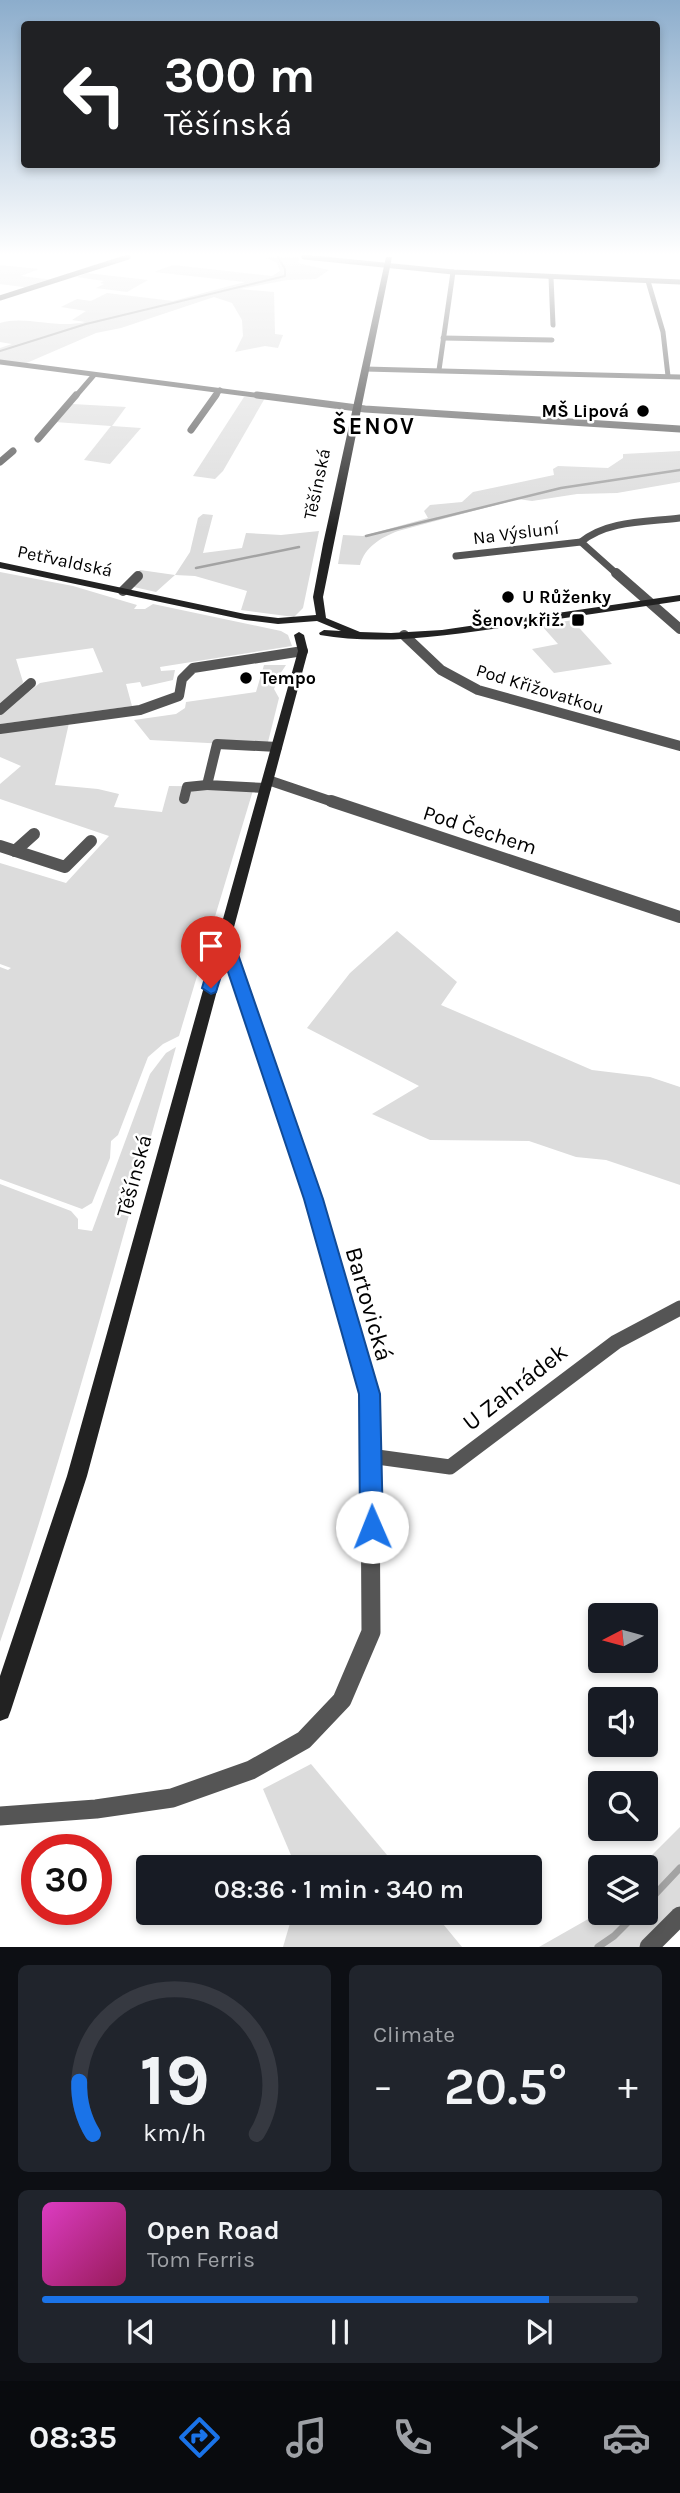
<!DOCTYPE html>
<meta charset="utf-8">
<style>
:root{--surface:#171b24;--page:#20242c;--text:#f1f3f6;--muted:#9ea1a6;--line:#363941;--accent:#1a73e8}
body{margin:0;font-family:Karla,sans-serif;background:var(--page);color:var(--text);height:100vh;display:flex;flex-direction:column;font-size:26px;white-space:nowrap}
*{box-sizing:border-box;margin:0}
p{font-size:23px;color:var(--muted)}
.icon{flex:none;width:38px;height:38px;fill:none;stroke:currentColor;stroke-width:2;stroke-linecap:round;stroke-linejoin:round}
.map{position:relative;height:1947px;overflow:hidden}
.sheet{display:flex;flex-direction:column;gap:18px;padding:18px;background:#0d0f14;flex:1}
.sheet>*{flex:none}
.top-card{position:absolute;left:21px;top:21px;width:639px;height:147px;border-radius:7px;box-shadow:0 4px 10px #0003;background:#202124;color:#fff;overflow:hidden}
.needle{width:46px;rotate:264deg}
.buttons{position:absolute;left:588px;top:1603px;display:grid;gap:14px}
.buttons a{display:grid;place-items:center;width:70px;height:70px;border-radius:7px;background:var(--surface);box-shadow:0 4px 10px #0003;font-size:35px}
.speed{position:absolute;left:21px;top:1834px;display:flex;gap:14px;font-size:35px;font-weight:700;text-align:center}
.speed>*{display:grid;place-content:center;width:91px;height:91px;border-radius:50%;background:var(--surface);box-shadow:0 4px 10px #0003;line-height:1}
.speed .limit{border:10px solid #d22;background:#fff;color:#111}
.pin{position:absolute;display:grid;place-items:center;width:60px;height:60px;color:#fff;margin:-72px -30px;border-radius:50% 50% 50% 0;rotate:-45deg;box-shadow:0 0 7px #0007}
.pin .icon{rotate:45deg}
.me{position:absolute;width:77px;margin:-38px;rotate:359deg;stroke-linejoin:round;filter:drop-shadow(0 0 5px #0008)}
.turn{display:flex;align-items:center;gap:24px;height:147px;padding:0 28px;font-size:32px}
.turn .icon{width:91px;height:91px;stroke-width:2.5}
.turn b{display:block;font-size:49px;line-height:60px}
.big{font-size:52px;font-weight:600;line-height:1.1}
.sheet .tile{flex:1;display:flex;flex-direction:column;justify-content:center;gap:10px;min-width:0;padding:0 24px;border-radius:10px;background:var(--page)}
.sheet .dial{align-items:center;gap:0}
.dial svg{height:182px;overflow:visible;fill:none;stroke:var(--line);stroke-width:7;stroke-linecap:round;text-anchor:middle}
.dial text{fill:var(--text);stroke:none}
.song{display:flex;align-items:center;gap:21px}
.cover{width:84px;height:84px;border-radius:10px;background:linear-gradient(135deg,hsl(310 70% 55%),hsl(330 70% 35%))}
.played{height:7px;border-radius:4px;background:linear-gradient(90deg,var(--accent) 85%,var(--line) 85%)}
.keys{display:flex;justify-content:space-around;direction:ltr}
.heat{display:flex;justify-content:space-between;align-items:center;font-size:38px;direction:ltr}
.sheet .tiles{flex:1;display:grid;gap:18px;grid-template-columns:1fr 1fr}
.tile:last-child{grid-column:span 2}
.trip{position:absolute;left:136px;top:1855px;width:406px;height:70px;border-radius:7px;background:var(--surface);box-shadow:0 4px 10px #0003;font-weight:600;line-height:70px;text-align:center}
.tab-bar{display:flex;height:112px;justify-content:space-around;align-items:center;background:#090b0e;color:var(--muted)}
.tab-bar .icon{width:49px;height:49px}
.tab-bar .active{color:var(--accent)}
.tab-bar b{font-size:32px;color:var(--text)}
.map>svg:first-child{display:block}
.green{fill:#dcdcdc}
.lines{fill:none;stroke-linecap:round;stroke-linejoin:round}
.stream-far2{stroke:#a3a3a3;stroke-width:2}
.stream-far1{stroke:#a3a3a3;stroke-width:2.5}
.stream{stroke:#a3a3a3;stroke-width:7}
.street-far5{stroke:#555;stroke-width:5}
.street-far4{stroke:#555;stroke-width:7}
.street-far3{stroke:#555;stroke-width:10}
.street-far2{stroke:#555;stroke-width:12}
.street-far1{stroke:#555;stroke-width:15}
.street{stroke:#555;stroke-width:19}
.secondary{fill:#222;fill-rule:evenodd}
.route{fill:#1a73e8;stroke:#114b97;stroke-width:2}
.poi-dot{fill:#000;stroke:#fff;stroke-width:2.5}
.labels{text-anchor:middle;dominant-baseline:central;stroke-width:5;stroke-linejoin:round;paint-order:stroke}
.far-poi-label{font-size:18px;font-weight:bold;fill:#000;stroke:#fff;text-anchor:end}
.far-street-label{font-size:18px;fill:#000;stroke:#fff}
.street-label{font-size:21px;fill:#000;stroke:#fff}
.far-district-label{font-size:23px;font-weight:bold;letter-spacing:2px;fill:#000;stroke:#fff}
.near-street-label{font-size:24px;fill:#000;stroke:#fff}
</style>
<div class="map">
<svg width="680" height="1947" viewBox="0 0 680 1947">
<rect width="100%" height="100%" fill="#fff"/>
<g class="green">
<path d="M264,257H300L298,263L329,270L316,279L287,280L240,289L274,292L275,334L283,335L278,348L265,346L235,352L243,336L242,320L232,303L214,297L121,328L96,333L22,365L0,362V348L12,344L0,342V323C26,315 55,329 85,322L72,320L86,311L61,307L77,299L91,301L107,293L173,301L245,282L154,272L173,265L272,276L280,271L277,263Z"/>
<polygon points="0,265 39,269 21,276 53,280 30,288 0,284"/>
<polygon points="87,273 148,280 127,292 96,288 104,284 100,283 104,281 77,277"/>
<polygon points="244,397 265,398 223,471 215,479 193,476"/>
<polygon points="72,404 126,407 112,426 141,428 110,464 84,460 111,426 55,422"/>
<path d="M680,451V482L617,493L577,494L532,501L518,499L398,531C380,538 365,547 360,565L338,564L343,535L363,536L428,518L424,511L430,505L462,502L473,492L554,475L553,469L558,466L608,468L623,458V454Z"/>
<polygon points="203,514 213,515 203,553 242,548 246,533 281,535 319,531 303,608 294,617 241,610 247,591 195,576 175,575 156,592 125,585 140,570 175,575 190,552 198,518"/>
<polygon points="0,572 73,586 137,605 134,609 145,609 153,604 281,631 288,635 292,646 160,667 161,671 175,670 173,680 142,687 140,682 126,684 132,706 0,724 0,714 40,683 103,672 93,648 16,659 23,682 17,692 0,706"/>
<polygon points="572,620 612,664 554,673 532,649 558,644 542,626"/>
<polygon points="264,665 286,665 280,674 274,689 279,698 267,746 150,740 134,720 176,714 185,708 186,702 256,692"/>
<polygon points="69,723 55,785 98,789 119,794 114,807 162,812 169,786 254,787 179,1036 163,1044 148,1057 118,1135 111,1141 110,1158 92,1203 82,1209 0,1179 0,967 8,970 11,968 0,964 0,863 66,883 109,836 0,799 0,784 21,766 0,757 0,732"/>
<polygon points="397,931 457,982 441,1005 592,1070 650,1077 680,1087 680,1185 606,1160 576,1157 529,1141 430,1140 372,1114 419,1086 307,1028 350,973"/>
<path d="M176,1047C120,1246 67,1447 0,1642V1184L71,1211L78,1219V1229L92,1231L150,1074L166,1053Z"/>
<polygon points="311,1764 397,1867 296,1867 263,1789"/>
<polygon points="680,1827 680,1910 644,1947 539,1947 590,1918 600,1908 600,1913 646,1913 646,1867 640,1867"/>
<polygon points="293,1913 434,1913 462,1947 283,1947"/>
</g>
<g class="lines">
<polyline class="stream-far2" points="0,351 86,324 285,276 285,269 278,257"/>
<g class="stream-far1">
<polyline points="366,536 561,488 680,470"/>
<polyline points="196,568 299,547"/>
</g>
<g class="stream">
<polyline points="646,1904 680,1868"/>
<polyline points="598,1947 614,1936 637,1913"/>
</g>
<g class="street-far5">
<polyline points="304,257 453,272 680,282"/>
<polyline points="551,277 553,325"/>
<polyline points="648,281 663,332 668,376"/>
<polyline points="0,298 128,257"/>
<polyline points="443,338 552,340"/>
<polyline points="0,362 270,397"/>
<polyline points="365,369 680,377"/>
<polyline points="439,370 453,272"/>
<polyline points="75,397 94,375"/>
<polyline points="215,397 220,390"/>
</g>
<g class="street-far4">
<polyline points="257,395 365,409 680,429"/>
<polyline points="191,430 216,395"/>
<polyline points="38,439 76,395"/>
<polyline points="0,462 13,451"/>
<path d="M581,542C607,520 648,522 680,518"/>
<polyline points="456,556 581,542 618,575"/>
</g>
<g class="street-far3">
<polyline points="616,573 680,629"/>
<polyline points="123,591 138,576"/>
<polyline points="404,635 441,670 478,690 680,746"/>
<polyline points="0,710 31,683"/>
<polyline points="0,729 140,710 179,696 182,679 193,668 303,651"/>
<polyline points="268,780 336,803"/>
<polyline points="266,788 207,785 217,744 277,747"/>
<polyline points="184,799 187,787 207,785"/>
</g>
<g class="street-far2">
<polyline points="331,801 680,917"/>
<polyline points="0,846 65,867 91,841"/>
<polyline points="15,851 34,834"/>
<polyline points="224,937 278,1095"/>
</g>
<g class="street-far1">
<polyline points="277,1093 313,1199 369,1394 370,1469"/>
<polyline points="370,1456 450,1467 616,1342 680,1308"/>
</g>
<g class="street">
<polyline points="0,1816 96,1809 172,1798 251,1770 304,1740 342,1700 371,1632 370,1467"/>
<polyline points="649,1947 680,1916"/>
</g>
<g class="secondary">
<path d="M386,257H392L323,597L326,618L360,632L391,633L442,630L680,595V601C624,609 567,618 511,626C452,635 380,646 320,635L319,633L324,630L341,631L317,621L278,624L245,620L0,568V562L245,614L278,618L316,615L313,597L323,544Z"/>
<polygon points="299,632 304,635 308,651 87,1476 11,1710 8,1718 0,1721 0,1676 67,1476 298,651 294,635"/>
</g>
</g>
<linearGradient id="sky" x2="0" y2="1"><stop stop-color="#8cadcc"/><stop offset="0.48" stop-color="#fff"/><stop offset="1" stop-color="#fff" stop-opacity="0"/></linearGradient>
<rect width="680" height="530" fill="url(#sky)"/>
<polygon class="route" points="224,932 232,937 323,1199 380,1394 383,1527 380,1535 372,1538 364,1535 360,1527 359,1394 304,1199 225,963 216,992 211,994 202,988 217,937"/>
<g class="poi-dot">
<circle cx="643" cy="411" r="7"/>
<circle cx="508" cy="597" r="7"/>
<rect x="571" y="613" width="14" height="14" rx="3.5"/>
<circle cx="246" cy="678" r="7"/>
</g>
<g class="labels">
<g class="far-poi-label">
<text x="629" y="411">MŠ Lipová</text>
<text x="522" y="597" text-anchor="start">U Růženky</text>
<text x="564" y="620">Šenov,křiž.</text>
<text x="260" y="678" text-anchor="start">Tempo</text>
</g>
<g class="far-street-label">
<text transform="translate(317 484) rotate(-78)">Těšínská</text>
<text transform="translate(516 533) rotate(-7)">Na Výsluní</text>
<text transform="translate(65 561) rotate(12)">Petřvaldská</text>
<text transform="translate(540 689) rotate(17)">Pod Křižovatkou</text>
</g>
<g class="street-label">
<text transform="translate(480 830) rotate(18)">Pod Čechem</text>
<text transform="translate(134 1176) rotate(-75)">Těšínská</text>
</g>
<g class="far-district-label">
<text x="374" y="426">ŠENOV</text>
</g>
<g class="near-street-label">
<text transform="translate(369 1304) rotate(74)">Bartovická</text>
<text transform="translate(515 1387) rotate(-38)">U Zahrádek</text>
</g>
</g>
</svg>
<div class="buttons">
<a><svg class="needle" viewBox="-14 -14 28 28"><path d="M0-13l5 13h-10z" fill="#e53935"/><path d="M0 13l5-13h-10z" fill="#9ea1a6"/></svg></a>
<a><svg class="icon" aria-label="sound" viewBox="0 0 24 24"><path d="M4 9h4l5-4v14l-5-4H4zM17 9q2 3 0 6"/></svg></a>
<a><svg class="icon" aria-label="search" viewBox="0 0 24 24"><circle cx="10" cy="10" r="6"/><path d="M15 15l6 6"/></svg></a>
<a><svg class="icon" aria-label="layers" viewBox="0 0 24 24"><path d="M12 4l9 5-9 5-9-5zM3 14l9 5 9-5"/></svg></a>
</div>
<div class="speed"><div class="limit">30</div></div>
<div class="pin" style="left:211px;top:988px;background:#d93025"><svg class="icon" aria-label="arrive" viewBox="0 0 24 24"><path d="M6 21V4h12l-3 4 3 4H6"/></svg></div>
<svg class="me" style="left:372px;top:1527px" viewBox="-20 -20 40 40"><circle r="19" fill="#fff"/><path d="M0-13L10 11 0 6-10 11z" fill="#1a73e8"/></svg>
<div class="trip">08:36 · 1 min · 340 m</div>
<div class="top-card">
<div class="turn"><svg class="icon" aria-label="left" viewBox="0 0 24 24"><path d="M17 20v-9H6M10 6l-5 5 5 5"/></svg><div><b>300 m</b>Těšínská</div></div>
</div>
</div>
<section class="sheet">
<div class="tiles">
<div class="tile dial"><svg viewBox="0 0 100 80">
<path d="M14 69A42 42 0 1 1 86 69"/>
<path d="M14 69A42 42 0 0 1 8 46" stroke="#1a73e8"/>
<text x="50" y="56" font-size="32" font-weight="700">19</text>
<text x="50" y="72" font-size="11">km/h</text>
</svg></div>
<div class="tile"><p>Climate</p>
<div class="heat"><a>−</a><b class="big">20.5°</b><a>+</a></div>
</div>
<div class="tile">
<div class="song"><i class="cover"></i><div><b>Open Road</b><p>Tom Ferris</p></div></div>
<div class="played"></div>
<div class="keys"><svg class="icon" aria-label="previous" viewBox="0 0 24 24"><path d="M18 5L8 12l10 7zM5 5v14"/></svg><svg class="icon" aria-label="pause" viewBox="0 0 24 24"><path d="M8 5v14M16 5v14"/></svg><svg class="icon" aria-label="next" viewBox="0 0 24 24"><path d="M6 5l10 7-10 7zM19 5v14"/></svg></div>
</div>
</div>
</section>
<nav class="tab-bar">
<b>08:35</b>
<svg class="icon active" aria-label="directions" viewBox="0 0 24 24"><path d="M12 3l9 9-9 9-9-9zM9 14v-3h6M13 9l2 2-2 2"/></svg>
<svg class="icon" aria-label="music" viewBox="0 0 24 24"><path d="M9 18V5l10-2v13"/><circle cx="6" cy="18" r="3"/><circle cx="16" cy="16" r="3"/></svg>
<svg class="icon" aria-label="phone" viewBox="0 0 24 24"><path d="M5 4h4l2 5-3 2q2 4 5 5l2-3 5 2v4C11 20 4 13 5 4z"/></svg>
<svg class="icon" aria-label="climate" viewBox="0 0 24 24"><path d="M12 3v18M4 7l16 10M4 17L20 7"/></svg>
<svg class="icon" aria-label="car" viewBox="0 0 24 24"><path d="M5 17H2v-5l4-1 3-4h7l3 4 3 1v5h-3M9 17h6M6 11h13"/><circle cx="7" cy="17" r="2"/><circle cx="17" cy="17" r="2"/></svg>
</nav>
